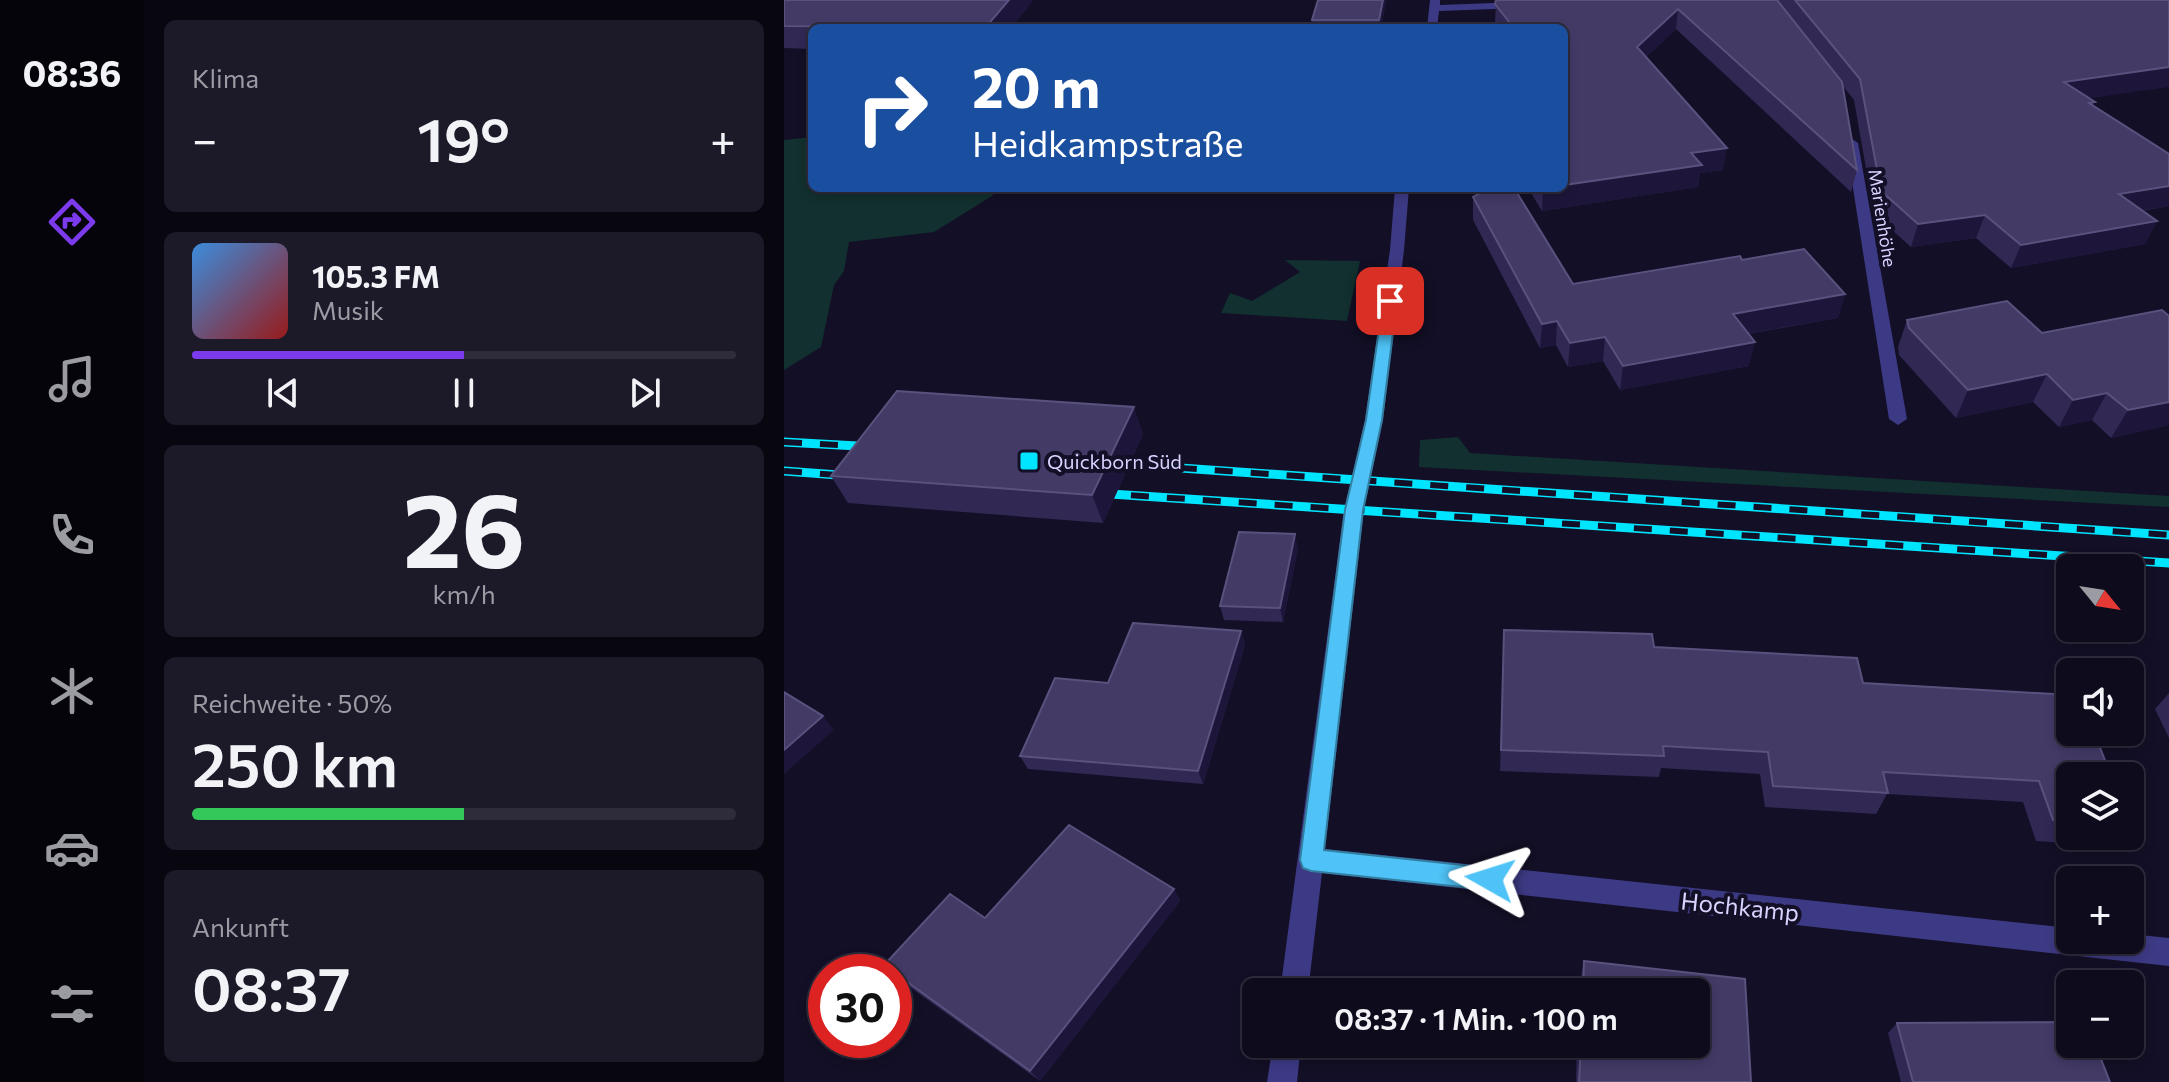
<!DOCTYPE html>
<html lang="de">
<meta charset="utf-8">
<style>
:root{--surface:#0e0b1c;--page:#1c1929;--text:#f1f3f6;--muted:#9b9ba3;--line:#2e2b3b;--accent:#7c3aed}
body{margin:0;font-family:Commissioner,sans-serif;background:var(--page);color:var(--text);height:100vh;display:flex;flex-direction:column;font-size:30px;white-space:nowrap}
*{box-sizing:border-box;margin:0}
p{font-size:26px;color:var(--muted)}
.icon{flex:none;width:44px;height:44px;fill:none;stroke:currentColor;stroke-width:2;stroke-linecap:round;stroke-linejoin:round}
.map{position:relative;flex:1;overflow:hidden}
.drawer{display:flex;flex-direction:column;gap:20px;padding:20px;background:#08060f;width:640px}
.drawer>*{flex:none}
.hud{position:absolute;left:24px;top:24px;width:760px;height:168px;border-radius:12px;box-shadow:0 4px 12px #0003,0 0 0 2px var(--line);background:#1a4fa0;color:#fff;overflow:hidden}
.needle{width:52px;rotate:120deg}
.controls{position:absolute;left:1272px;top:554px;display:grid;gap:16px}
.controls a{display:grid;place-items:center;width:88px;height:88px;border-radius:12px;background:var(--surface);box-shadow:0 4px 12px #0003,0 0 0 2px var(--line);font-size:40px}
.speed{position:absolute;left:24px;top:954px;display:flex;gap:16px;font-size:40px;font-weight:700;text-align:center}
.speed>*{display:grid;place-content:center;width:104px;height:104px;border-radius:50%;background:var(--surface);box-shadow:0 4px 12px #0003,0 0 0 2px var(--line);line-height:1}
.speed .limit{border:12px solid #d22;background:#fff;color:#111}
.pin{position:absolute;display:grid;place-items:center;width:68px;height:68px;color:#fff;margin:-34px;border-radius:16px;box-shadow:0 4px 12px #0006}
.me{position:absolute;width:88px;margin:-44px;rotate:276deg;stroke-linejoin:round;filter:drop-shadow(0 0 6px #0008)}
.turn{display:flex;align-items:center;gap:28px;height:168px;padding:0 32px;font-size:36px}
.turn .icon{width:104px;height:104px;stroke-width:2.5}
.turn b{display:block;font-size:56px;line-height:68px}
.big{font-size:60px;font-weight:600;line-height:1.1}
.drawer .card{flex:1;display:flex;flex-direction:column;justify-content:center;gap:12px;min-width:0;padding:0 28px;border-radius:12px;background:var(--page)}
.drawer .dial{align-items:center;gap:0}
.dial b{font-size:104px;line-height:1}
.song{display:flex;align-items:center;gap:24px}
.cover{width:96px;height:96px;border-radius:12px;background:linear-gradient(135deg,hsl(210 70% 55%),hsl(0 70% 35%))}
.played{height:8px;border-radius:4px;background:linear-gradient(90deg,var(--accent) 50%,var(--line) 50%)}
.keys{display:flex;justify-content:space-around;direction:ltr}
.heat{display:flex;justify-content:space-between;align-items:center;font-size:44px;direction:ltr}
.charge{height:12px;border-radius:6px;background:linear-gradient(90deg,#34c759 50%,var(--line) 0)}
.trip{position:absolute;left:458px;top:978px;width:468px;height:80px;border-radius:12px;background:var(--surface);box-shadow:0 4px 12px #0003,0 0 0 2px var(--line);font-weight:600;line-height:80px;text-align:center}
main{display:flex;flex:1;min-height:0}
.tab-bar{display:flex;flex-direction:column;width:144px;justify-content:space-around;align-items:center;background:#06040b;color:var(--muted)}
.tab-bar .icon{width:56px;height:56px}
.tab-bar .current{color:var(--accent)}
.tab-bar b{font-size:36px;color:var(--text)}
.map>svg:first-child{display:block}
.green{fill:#12302f}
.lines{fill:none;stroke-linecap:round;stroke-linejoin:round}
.street{fill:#3d3a85;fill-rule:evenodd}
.rail-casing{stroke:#00e5ff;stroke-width:9}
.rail{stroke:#130f26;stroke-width:6;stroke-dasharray:18;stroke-linecap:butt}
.wall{fill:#312854}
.shaded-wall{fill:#1d163a}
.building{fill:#433a66;stroke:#5a527e;stroke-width:2}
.route{fill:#4fc3f7;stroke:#337fa1;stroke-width:2}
.poi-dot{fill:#00e5ff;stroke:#130f26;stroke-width:3}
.labels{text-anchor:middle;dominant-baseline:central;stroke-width:8;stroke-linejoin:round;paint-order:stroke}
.far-street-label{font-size:18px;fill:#d9d4ff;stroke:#130f26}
.poi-label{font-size:20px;fill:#d9d4ff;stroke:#130f26;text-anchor:start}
.near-street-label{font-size:24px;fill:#d9d4ff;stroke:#130f26}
</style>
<main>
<nav class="tab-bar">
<b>08:36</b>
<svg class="icon current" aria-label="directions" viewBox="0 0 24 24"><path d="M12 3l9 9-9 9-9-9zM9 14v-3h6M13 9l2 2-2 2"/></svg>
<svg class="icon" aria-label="music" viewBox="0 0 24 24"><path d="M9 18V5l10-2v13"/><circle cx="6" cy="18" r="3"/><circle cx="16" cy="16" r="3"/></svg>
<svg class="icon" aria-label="phone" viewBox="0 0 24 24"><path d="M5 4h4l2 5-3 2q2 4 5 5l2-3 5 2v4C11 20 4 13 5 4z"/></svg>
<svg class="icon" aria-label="climate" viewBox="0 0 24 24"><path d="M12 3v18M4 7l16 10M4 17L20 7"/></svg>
<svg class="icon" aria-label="car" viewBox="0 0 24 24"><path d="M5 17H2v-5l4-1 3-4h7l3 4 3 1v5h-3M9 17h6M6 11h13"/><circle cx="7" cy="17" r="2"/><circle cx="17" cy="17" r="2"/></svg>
<svg class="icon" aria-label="filters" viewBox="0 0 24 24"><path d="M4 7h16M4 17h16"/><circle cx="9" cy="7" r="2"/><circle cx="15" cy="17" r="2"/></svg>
</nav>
<section class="drawer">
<div class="card"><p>Klima</p>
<div class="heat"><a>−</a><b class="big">19°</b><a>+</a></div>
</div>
<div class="card">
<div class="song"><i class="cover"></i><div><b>105.3 FM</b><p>Musik</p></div></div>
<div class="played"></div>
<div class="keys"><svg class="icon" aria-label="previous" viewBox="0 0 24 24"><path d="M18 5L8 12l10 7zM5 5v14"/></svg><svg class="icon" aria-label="pause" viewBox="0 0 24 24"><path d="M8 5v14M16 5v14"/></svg><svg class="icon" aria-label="next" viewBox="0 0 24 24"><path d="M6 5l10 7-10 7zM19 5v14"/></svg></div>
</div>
<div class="card dial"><b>26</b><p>km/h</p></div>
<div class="card"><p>Reichweite · 50%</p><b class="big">250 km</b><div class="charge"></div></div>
<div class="card"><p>Ankunft</p><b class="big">08:37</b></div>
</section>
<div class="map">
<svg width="1385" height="1082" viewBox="0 0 1385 1082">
<rect width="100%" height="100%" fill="#130f26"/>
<g class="green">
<polygon points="28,137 28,188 214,188 208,196 150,232 65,242 60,271 50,285 37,347 0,370 0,140"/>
<polygon points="501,260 576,261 563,321 437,313 446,293 468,301 516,272"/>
<polygon points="674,437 686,453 1385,496 1385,507 635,467 636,440"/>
</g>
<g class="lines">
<g class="street">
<polygon points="646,0 656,0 656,5 737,2 742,5 737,8 655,11 653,28 643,28"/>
<polygon points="1068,139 1074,143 1123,419 1114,425 1105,419 1062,143"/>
<polygon points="611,188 625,188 620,250 599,420 580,510 541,849 1286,928 1286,940 1346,940 1346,934 1385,938 1385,966 538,873 524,992 496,992 560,510 581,420 606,250"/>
<polygon points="489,1044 517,1044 513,1082 483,1082"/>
</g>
<g class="rail-casing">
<g id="rail">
<polyline points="0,442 92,447"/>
<polyline points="323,463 1385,535"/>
<polyline points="0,471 68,476"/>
<polyline points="311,493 1385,563"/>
</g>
</g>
<use href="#rail" class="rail"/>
</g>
<g class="wall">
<polygon points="0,0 247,0 248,2 227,28 28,28 28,49 0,48"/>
<polygon points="602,0 597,28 510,28 529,26 528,20"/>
<polygon points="712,0 1385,0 1305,98 1385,206 1358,211 1373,221 1361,244 1227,268 1192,238 1127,247 1090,214 1070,100 1059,86 1073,170 1067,192 892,29 862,57 939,170 916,173 914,187 758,211 744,188 780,188 780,28 714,28 711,23"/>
<polygon points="689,197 789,284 958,260 1061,294 1054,318 964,334 965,366 836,390 819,361 784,367 772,345 756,348 689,220"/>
<polygon points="1123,320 1258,333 1385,425 1327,438 1308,420 1275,427 1249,402 1172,418 1115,355 1114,347"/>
<polygon points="359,434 319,523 64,503 47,476"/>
<polygon points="514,548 499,622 440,620 436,606"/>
<polygon points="720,630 870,647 1079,683 1286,776 1286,836 1337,836 1327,846 1252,841 1239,802 1103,794 1092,814 981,807 976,774 877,768 875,777 716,771"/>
<polygon points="457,631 461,645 419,784 244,769 236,756 324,683"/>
<polygon points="1385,693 1385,738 1371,709"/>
<polygon points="390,889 396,901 256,1081 112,977 110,975 110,972 107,972 100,965 201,918"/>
<polygon points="800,961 961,979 967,1082 792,1082 793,1044 912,1044 912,992 795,992 796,982"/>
<polygon points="1113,1023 1326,1082 1117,1082 1104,1033"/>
</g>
<g class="shaded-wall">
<polygon points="225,0 247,0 248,2 227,28 201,28"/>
<polygon points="599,0 602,0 597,28 596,28 595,20"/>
<polygon points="894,9 892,29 851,68 853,47"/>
<polygon points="1385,67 1385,87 1272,103 1280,82"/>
<polygon points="943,148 939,170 916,173 914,187 758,211 759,188 780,188 780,185 907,153"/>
<polygon points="1385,186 1385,206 1324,216 1335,194"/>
<polygon points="1201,215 1192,238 1127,247 1134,224"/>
<polygon points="1373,221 1361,244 1227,268 1237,245"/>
<polygon points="1061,294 1054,318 944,337 949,314"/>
<polygon points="773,321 772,345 756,348 758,324"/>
<polygon points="821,337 819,361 784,367 786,343"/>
<polygon points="971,342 965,366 836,390 839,366"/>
<polygon points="1263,374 1249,402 1172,418 1184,390"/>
<polygon points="1323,393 1308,420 1275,427 1289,400"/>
<polygon points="1385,402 1385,425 1327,438 1344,410"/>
<polygon points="350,407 359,434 319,523 308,495"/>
<polygon points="511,534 514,548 499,622 496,608"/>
<polygon points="457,631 461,645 419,784 414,771"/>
<polygon points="39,716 50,730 0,774 0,750"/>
<polygon points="390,889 396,901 256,1081 246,1071"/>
</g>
<g class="building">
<polygon points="0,0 225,0 201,28 111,28 112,27 0,26"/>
<polygon points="534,0 599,0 595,20 528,20"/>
<polygon points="712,0 993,0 1058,82 1073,170 894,9 853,47 943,148 907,153 918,165 780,185 780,28 730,28 711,4"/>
<polygon points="1011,0 1385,0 1385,67 1280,82 1311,102 1305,103 1385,154 1385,186 1335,194 1373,221 1237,245 1201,215 1134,224 1097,191 1076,79"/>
<polygon points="552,23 552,28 510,28"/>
<polygon points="449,25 450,28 419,28"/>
<polygon points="706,188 730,188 789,284 956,256 958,260 1020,249 1061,294 949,314 971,342 839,366 821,337 786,343 773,321 758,324 689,197"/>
<polygon points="1223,301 1258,333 1378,310 1385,316 1385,402 1344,410 1323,393 1289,400 1263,374 1184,390 1125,328 1123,320"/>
<polygon points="113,391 350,407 308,495 47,476"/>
<polygon points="455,532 511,534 496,608 436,606"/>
<polygon points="349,623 457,631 414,771 236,756 271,678 324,683"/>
<polygon points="720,630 868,634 870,647 1073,658 1079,683 1286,695 1286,732 1310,732 1327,776 1286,776 1286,822 1269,820 1255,781 1099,772 1104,793 989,786 984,752 879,746 880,756 717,750"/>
<polygon points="0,692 39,716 0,750"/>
<polygon points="285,825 390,889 246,1071 100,965 166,894 201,918"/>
<polygon points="800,961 961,979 967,1082 795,1082 797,1044 912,1044 912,992 799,992"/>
<polygon points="1286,1022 1286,1044 1311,1044 1326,1082 1129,1082 1113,1023"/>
</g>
<polygon class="route" points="606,297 613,301 598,420 579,510 540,850 706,868 715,871 718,879 715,887 706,890 527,871 519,868 516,860 561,510 582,420 599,301"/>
<rect class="poi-dot" x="235" y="451" width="20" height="20" rx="4"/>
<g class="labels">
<g class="far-street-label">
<text transform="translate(1099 218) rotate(81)">Marienhöhe</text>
</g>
<g class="poi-label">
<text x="263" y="461">Quickborn Süd</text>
</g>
<g class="near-street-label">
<text transform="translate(956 906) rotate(6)">Hochkamp</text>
</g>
</g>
</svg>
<div class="controls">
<a><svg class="needle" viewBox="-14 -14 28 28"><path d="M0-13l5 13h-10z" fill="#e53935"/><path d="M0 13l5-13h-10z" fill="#9b9ba3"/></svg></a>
<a><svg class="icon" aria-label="sound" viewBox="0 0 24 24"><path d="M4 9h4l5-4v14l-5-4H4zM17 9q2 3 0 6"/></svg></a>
<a><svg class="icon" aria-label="layers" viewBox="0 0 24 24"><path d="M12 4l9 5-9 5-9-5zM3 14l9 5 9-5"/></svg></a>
<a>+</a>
<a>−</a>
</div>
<div class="speed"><div class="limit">30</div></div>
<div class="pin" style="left:606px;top:301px;background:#d93025"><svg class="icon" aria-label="arrive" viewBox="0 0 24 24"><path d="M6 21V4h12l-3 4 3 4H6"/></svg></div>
<svg class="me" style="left:706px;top:879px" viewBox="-20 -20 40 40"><path d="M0-17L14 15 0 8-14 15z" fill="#4fc3f7" stroke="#fff" stroke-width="4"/></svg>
<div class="trip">08:37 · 1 Min. · 100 m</div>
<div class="hud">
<div class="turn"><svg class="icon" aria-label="right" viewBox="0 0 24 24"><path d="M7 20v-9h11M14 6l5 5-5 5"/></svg><div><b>20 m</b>Heidkampstraße</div></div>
</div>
</div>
</main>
